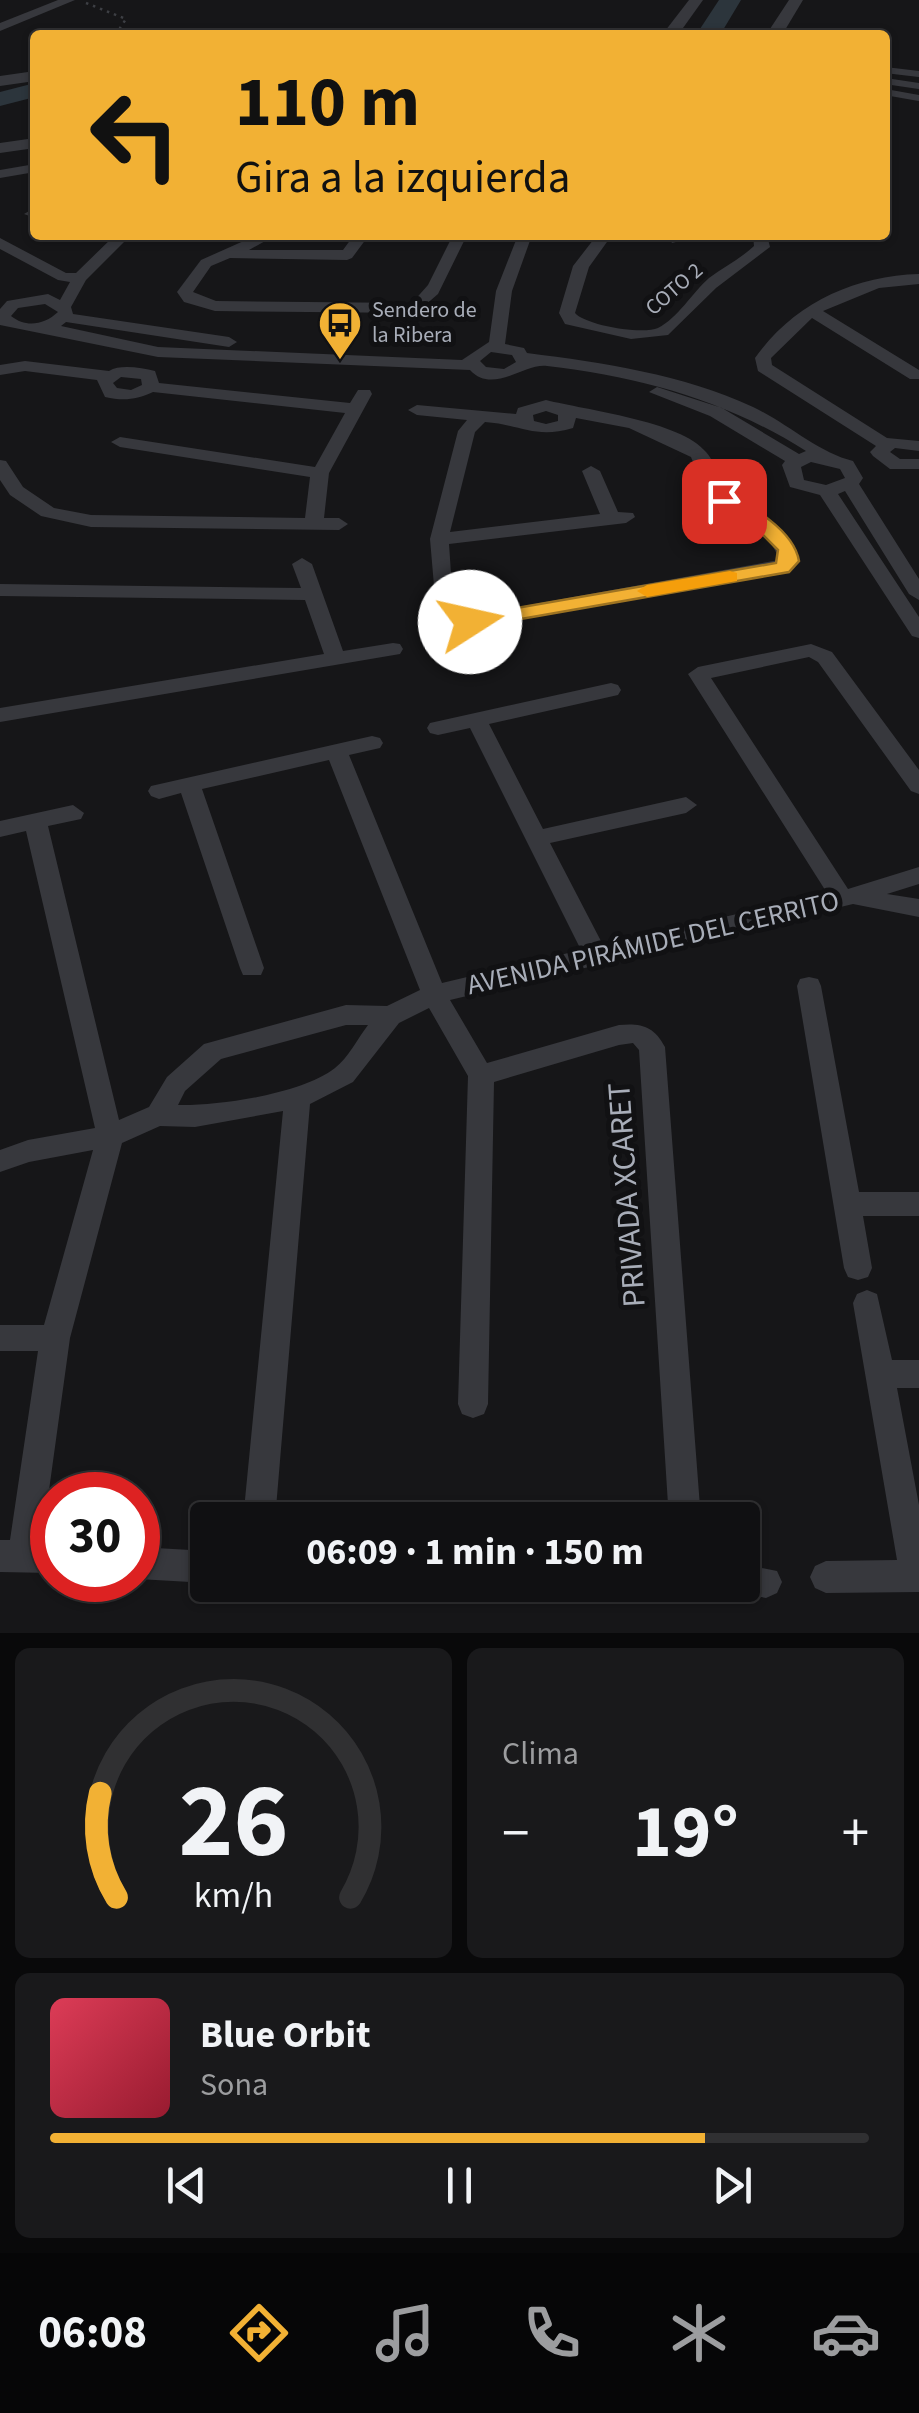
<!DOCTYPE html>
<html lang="es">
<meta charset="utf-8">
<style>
:root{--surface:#101012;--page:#19191b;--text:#f1f3f6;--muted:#9c9d9f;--line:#303032;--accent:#f2b134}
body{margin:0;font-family:"Source Sans 3",sans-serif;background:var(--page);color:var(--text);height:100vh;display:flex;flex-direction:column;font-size:38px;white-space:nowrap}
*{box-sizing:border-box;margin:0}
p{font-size:32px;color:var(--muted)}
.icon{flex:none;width:55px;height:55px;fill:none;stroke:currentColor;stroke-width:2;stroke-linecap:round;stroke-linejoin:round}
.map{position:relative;height:1633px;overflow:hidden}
.sheet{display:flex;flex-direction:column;gap:15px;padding:15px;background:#09090a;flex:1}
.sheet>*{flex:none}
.hud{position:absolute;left:30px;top:30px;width:860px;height:210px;border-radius:10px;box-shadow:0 2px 8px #0004,0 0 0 2px var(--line);background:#f2b134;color:#111;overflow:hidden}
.speed{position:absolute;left:30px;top:1472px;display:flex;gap:20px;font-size:50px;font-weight:700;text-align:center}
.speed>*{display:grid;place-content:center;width:130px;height:130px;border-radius:50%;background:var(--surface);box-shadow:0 2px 8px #0004,0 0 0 2px var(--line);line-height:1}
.speed .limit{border:15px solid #d22;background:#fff;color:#111}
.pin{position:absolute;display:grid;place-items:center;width:85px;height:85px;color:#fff;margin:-42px;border-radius:20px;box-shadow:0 5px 15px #0006}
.me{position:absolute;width:110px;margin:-55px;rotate:80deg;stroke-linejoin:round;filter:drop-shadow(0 0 8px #0008)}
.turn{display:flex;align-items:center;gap:35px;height:210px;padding:0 40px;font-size:45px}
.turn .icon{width:130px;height:130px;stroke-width:2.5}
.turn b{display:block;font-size:70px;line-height:85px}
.big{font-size:75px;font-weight:700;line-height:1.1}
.sheet .widget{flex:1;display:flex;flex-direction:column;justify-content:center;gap:15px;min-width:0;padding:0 35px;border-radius:15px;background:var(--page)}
.sheet .dial{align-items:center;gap:0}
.dial svg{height:260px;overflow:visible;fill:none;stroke:var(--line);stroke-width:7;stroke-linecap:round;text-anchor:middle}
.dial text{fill:var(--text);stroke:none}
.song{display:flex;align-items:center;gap:30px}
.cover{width:120px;height:120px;border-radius:15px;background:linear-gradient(135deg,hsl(350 70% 55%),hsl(350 70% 35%))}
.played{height:10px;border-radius:5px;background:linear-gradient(90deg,var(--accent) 80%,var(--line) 80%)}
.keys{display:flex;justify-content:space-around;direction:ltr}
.heat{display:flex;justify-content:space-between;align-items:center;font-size:55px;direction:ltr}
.sheet .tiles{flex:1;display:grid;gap:15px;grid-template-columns:1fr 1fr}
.widget:last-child{grid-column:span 2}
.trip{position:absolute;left:190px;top:1502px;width:570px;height:100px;border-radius:10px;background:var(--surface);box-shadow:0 2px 8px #0004,0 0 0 2px var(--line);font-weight:700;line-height:100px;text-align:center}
.menu{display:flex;height:160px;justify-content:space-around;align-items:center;background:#060607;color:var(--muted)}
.menu .icon{width:70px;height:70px}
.menu .on{color:var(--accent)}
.menu b{font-size:45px;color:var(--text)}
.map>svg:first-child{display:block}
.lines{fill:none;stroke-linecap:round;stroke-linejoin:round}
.river{fill:#2c353c;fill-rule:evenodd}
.path{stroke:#3d3f44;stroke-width:2.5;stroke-dasharray:2.5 5;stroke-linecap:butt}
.service{stroke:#37383d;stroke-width:6}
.minor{fill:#37383d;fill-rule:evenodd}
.tertiary{fill:#37383d;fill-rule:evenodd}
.route{fill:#f2b134;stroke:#9d7322;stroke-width:2.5}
.slow{fill:#f59e0b}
.labels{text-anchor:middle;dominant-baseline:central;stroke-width:10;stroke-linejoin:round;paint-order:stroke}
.far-street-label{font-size:22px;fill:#a8adb8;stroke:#111113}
.far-poi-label{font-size:22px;fill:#a8adb8;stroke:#111113;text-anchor:start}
.street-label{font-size:28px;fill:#a8adb8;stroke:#111113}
.near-street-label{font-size:32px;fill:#a8adb8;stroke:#111113}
</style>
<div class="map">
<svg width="919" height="1633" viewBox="0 0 919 1633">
<rect width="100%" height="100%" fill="#161618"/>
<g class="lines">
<g class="river">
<polygon points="719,0 741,0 720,35 696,35"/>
<polygon points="35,83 35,97 0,106 0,92"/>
</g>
<polyline class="path" points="86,3 126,19 120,28 134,35"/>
<g class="service">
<polyline points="885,70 919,74"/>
<polyline points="885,81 919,86"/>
<polyline points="885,92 919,98"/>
</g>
<g class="minor">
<polygon points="58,0 75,0 0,31 0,23"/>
<polygon points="35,164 35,172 0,178 0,170"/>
<polygon points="31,210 35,210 35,218 24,214"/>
<path d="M115,235H131L86,280L71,307L73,314L229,337L237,342L229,347L66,322L61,326L158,347L462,360L489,342L496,291L518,235H532L512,291L505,344L524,348L527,353C605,363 681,374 753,407C787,423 819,453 853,461L863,478L859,484L919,579V600L909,594L845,491L838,494L919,617V638L912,636L820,495L790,487L782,465L785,461L710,416L649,392L657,387L722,408L799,454L806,451C725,400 641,377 547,366C524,363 493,395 470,370L158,357L0,325V309L7,301L48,294L60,300L70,282L58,280L0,249V238L66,273H76ZM45,304L58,312C44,325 26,328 11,316L18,308ZM491,352L512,355L516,362L504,369L486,367L480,361ZM811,462L840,469L845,478L826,485L804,480L801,467Z"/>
<polygon points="257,235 276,235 249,250 343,250 354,235 369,235 352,258 347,260 230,258 211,266 193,292 216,301 412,303 428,285 453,235 467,235 438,294 416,313 215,311 184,302 177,292 201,260"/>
<path d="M597,235H612L589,267L575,313C585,325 642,335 658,328C678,318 692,293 709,278C724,267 740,259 754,246L753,235H767L770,247L716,288L668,335L631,339L565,324L559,313L573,266Z"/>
<polygon points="668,235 682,235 684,240 672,243"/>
<path d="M919,274V284L879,288L823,311L919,370V379H910L812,318L771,358L772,365L887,438L919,441V451L895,448L890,452L900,459H919V469H890L873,456L870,452L876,446L758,371L755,358C793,304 853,276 919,274Z"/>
<path d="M25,361L109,371C121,364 141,368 155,371L159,383L350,403L358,390H370L372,394L329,473L324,518H339L348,524L339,530L91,527L41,516L10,495L0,480V460L6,461L23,487L54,508L91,515L305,518L310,477L120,447L111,442L120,437L315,467L345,413L153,392C136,400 123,401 105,397L97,380L25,371L0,375V365ZM121,377L141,379L142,385L131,390L117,388L113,383Z"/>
<path d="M546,400C585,410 681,421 706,452C719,467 715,479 735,496C760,518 788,528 799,561L789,572L782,574L470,628L436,609L430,539L458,431L467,420L417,415L408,410L417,405L516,414L518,408ZM546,411L558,415V421L546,424L534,421L533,415ZM576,418L629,428L691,457C711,512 766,518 779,560L473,615L453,602L449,544L626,523L635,517L633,513L618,512L600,471L591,466L582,471L600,514L450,532L475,432L485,422C523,425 535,439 573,428Z"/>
<polygon points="302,558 312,564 343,651 393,643 400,644 403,649 400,654 0,722 0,708 324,654 305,600 0,596 0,584 301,588 292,564"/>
<path d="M811,644L832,652L919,770V794L911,791L818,662L809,657L711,678L848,889L919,867V884L887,894L919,899V917L853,904L450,1000L487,1063L619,1025C641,1023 654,1026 665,1047L701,1520H669L639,1050L633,1043L619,1045L494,1082L488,1404L484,1414L473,1418L462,1414L458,1404L468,1076L429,1008L399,1023L353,1082L310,1104L275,1520H243L283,1111L195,1127L160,1126L122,1143L70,1338L42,1541H52V1573L0,1572V1540H10L38,1351H0V1325H44L93,1150L29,1162L0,1172V1150L28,1140L95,1128L26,831L0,837V821L73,805L84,813L81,819L48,826L119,1120L149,1107L167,1077L204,1044L346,1005L387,1006L420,990L329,760L202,789L264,968L261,975H243L240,968L181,793L159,799L151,796L148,791L151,786L372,736L380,738L383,743L380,748L349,755L442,983L581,950L470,728L438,735L430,733L427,728L430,723L611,683L618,685L621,690L618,695L489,724L543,829L686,797L697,805L686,813L550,843L603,945L827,893L688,674L698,667ZM346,1025H368C358,1038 348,1058 335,1068C302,1094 218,1106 178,1105L185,1091L221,1059Z"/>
<polygon points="809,977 818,979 821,986 859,1192 919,1192 919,1216 863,1216 872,1268 868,1277 858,1280 848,1277 844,1268 797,986 800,979"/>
<polygon points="867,1290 877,1294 892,1360 919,1360 919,1388 897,1388 919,1505 919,1592 826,1593 815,1588 810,1577 815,1566 826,1561 897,1560 853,1303 857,1294"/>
<polygon points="138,1547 208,1551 208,1583 138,1579"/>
<polygon points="742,1564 777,1571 782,1582 777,1593 766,1598 731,1591 728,1585 742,1585"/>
</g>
<g class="tertiary">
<polygon points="689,0 703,0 678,35 662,35"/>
<polygon points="789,0 803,0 782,35 766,35"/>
<polygon points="35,71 35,81 0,86 0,76"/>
<polygon points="35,138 35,148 0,153 0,143"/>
</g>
</g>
<path class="route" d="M724,495C751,504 794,531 799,561L789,572L470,628L459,622L470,616L776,563L778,550L755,527L717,505L714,501Z"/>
<polygon class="slow" points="730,571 737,573 737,581 647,597 637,591 647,585"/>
<defs>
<g id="bus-pin" transform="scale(2.25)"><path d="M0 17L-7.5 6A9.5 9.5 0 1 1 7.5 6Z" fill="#f2b134" stroke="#111113"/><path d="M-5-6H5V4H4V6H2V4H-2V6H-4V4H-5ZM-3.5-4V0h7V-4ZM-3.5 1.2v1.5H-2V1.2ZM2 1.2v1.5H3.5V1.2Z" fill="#111"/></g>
</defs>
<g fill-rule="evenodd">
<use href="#bus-pin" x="340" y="323"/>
</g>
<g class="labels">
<g class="far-street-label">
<text transform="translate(674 289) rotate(-41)">COTO 2</text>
</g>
<g class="far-poi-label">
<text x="372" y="310">Sendero de<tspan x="372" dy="25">la Ribera</tspan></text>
</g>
<g class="street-label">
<text transform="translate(653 943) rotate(-13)">AVENIDA PIRÁMIDE DEL CERRITO</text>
</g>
<g class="near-street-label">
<text transform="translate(627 1195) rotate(-94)">PRIVADA XCARET</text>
</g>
</g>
</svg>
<div class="speed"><div class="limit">30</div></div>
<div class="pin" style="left:724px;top:501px;background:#d93025"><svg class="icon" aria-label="arrive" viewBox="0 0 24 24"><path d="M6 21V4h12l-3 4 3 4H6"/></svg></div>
<svg class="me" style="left:470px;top:622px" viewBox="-20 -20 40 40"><circle r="19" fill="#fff"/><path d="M0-13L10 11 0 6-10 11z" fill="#f2b134"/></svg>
<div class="trip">06:09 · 1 min · 150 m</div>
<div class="hud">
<div class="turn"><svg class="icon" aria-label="left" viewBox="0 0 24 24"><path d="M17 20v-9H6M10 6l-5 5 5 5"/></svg><div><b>110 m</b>Gira a la izquierda</div></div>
</div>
</div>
<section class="sheet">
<div class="tiles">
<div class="widget dial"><svg viewBox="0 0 100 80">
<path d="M14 69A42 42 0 1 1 86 69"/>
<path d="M14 69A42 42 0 0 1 9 37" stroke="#f2b134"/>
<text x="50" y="56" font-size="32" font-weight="700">26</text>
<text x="50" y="72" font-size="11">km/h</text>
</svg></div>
<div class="widget"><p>Clima</p>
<div class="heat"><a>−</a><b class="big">19°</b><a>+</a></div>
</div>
<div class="widget">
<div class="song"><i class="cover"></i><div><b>Blue Orbit</b><p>Sona</p></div></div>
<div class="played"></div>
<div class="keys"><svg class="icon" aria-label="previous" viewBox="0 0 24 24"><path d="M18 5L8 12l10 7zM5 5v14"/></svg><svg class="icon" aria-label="pause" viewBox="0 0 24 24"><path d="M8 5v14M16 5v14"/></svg><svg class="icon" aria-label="next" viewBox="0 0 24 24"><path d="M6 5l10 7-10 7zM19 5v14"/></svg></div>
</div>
</div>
</section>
<nav class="menu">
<b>06:08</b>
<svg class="icon on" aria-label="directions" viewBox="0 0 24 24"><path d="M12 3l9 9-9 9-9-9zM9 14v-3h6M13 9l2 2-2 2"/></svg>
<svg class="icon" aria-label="music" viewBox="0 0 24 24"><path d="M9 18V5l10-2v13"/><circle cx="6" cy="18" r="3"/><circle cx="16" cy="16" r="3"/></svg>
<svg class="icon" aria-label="phone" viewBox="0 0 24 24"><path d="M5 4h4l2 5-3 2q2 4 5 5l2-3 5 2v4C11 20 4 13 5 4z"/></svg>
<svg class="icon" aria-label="climate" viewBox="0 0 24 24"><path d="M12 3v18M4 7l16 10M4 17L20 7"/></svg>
<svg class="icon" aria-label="car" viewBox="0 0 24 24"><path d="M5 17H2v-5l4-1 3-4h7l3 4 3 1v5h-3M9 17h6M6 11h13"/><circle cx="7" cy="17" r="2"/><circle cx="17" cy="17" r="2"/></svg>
</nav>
